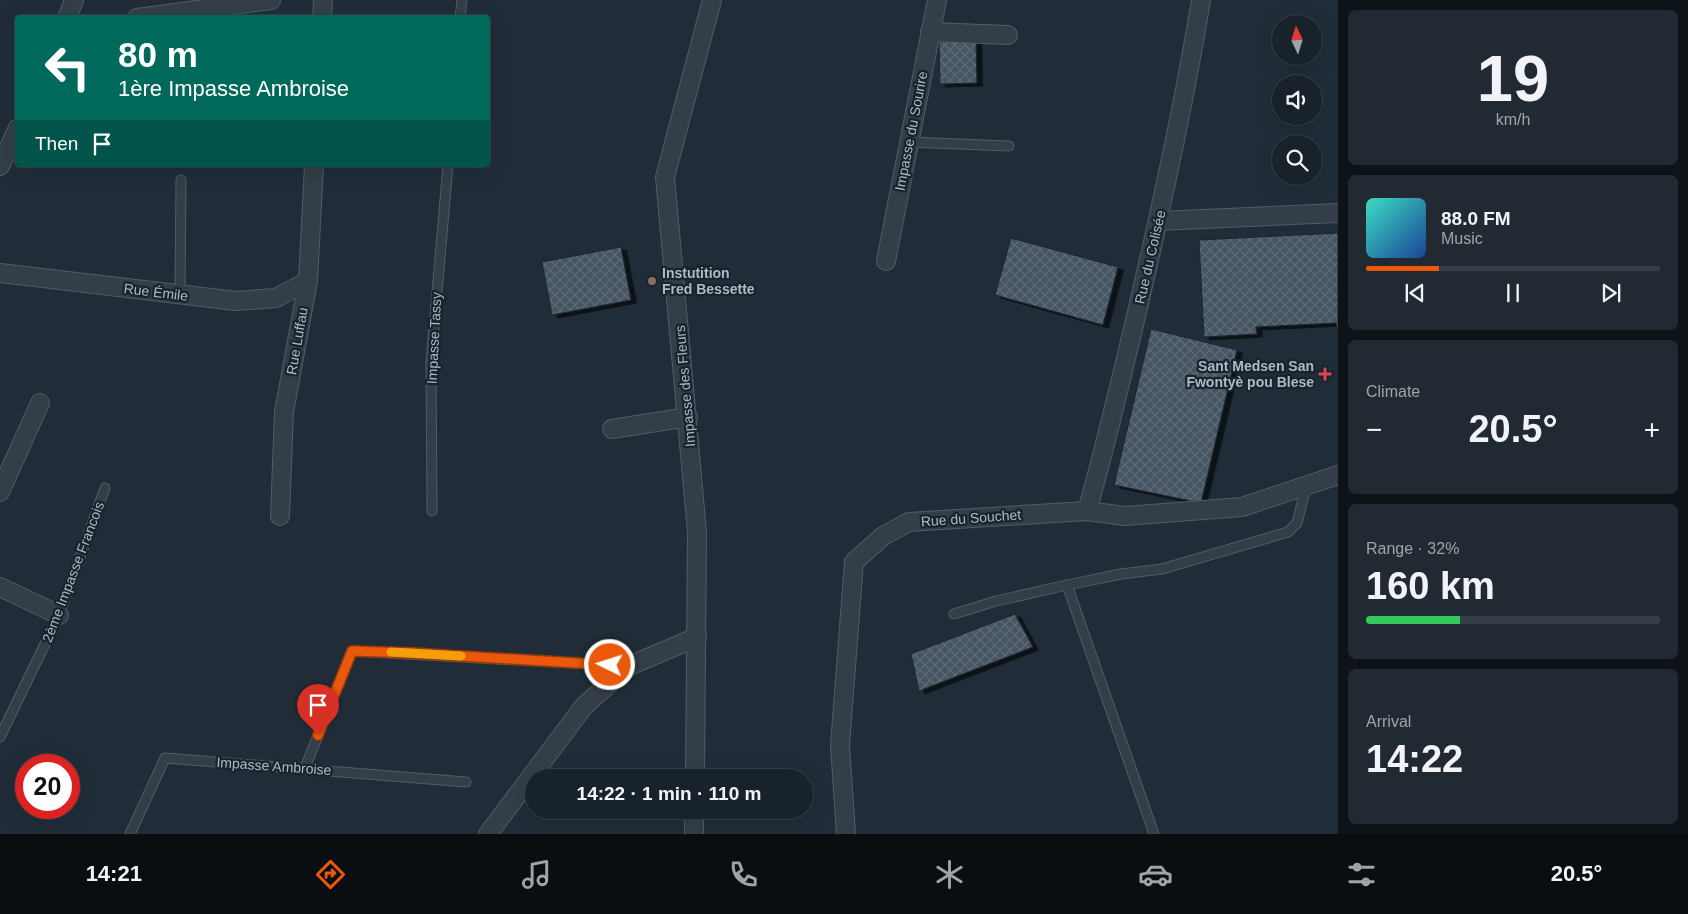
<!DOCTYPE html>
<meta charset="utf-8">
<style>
:root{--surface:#18222a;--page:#212a32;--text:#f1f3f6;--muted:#9fa4a8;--line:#363f47;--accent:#ea580c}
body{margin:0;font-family:Arial,sans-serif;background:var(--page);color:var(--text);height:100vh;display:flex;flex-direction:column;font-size:19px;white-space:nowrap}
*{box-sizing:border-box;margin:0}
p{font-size:16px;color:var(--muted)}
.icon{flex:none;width:28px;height:28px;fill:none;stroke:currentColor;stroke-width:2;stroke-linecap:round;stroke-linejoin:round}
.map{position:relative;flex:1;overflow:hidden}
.sheet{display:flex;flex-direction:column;gap:10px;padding:10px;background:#0d1317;width:350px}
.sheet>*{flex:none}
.guide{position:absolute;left:15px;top:15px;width:475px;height:152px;border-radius:5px;box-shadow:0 5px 20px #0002,0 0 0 1px var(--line);background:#00695c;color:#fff;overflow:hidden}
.needle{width:32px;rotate:356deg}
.controls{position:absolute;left:1272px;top:15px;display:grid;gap:10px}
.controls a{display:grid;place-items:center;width:50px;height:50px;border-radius:50%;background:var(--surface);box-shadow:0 5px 20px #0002,0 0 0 1px var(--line);font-size:25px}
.speed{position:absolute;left:15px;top:754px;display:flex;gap:10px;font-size:25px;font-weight:700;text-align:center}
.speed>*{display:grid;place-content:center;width:65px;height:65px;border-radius:50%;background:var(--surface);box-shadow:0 5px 20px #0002,0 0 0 1px var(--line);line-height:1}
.speed .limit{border:8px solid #d22;background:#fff;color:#111}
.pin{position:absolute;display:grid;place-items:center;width:42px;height:42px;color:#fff;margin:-51px -21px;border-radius:50% 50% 50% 0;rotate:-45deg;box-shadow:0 0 5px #0007}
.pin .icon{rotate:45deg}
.me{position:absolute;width:55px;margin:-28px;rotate:274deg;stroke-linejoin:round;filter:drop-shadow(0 0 4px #0008)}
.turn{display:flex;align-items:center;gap:18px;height:105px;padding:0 20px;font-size:22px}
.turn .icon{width:65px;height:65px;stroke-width:2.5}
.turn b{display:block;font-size:35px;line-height:42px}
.then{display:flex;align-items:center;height:48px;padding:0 20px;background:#0003;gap:10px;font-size:19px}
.big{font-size:38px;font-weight:700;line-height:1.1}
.sheet .card{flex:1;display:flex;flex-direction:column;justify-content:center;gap:8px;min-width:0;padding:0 18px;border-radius:8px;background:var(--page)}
.sheet .dial{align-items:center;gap:0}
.dial b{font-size:65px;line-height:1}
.song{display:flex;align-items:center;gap:15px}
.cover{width:60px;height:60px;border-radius:8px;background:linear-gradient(135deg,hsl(170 70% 55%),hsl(220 70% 35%))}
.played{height:5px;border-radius:2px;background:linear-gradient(90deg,var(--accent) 25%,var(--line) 25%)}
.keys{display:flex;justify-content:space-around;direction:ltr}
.heat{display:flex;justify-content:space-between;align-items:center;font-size:28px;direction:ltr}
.charge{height:8px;border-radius:4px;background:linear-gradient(90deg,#34c759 32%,var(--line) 0)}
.trip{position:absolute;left:525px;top:769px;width:288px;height:50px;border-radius:25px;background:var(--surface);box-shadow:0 5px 20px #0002,0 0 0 1px var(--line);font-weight:700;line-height:50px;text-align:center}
.dock{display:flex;height:80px;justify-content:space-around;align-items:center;background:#0a0e11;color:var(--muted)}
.dock .icon{width:35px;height:35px}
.dock .on{color:var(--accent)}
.dock b{font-size:22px;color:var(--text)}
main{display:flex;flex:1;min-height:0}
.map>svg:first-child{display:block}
.building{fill:url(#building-cross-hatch);stroke:#1b252f;filter:url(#shadow)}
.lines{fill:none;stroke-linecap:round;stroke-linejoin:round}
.lane-casing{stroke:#515c66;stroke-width:11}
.street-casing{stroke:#515c66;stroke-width:20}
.lane{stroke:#343e48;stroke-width:9}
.street{stroke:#343e48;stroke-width:18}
.route-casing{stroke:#983908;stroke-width:12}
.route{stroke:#ea580c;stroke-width:9}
.slow{stroke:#f59e0b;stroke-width:9}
.education-dot{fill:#8d6e63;stroke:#19232d;stroke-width:2}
.health-dot{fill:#e0444e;stroke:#19232d;stroke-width:2}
.labels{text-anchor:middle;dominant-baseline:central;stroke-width:4.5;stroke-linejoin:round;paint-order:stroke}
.street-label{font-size:14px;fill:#aeb9c5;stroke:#19232d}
.poi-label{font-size:14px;font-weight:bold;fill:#aeb9c5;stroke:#19232d;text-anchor:start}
</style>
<main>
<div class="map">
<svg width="1338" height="834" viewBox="0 0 1338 834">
<defs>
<pattern id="building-cross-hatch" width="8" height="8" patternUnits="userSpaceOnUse" patternTransform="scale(1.25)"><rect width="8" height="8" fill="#465462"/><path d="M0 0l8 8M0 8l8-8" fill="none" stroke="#5e6a77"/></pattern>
<filter id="shadow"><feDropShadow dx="5.5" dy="3" stdDeviation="0" flood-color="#0009"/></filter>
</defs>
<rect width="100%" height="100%" fill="#202d38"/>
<g class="building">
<polygon points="976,41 977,83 940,84 939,42"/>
<polygon points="1338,233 1338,336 1336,323 1256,327 1257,334 1204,337 1199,240"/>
<polygon points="1011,238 1118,267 1103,325 995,295"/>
<polygon points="621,247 631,300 552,315 542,262"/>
<polygon points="1151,329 1237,350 1201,503 1114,485"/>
<polygon points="1015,614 1033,647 919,691 911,654"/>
</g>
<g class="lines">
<g class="lane-casing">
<g id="lane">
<polyline points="460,18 462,0"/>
<polyline points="908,142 1009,146"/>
<polyline points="180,295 181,180"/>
<polyline points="432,511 431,362 448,165"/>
<polyline points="1067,585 1154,834"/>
<polyline points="954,614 996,601 1067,585 1121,574 1162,569 1288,532 1297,523 1306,487"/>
<polyline points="0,737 59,615 105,488"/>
<polyline points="305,768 352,651 627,666"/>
<polyline points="130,834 165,758 466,782"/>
</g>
</g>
<g class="street-casing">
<g id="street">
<polyline points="67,18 74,0"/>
<polyline points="137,18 271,0"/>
<polyline points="322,18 323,0"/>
<polyline points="930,32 1008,35"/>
<polyline points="0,166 18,128"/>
<polyline points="1158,221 1338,213"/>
<polyline points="886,261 937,0"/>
<polyline points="0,273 236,301 276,298 308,281"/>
<polyline points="612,429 688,417"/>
<polyline points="0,492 40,403"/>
<path d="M1087,511C1106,445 1121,379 1137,312C1161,209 1184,105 1201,0"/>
<polyline points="280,516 284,412 308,281 314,165"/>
<polyline points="0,587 59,615"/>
<polyline points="695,778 697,532 665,177 712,0"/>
<polyline points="488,834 584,706 629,666 697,637"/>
<polyline points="694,834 694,810"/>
<polyline points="846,834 840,745 854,562 883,536 909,522 1087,511 1125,516 1242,507 1338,475"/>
</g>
</g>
<use href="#lane" class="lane"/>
<use href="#street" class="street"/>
</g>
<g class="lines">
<g class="route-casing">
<polyline id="route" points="318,735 352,651 412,653 610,665"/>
</g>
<use href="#route" class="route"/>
<polyline class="slow" points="391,652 461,656"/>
</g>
<circle class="education-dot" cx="652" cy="281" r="5"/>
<path class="health-dot" d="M1322.5 366.5h5v5h5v5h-5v5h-5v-5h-5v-5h5z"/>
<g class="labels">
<g class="street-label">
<text transform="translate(911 131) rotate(-79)">Impasse du Sourire</text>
<text transform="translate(1150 257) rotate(-77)">Rue du Colisée</text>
<text transform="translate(156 292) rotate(7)">Rue Émile</text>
<text transform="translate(434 338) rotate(-87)">Impasse Tassy</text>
<text transform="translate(297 341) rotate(-80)">Rue Luffau</text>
<text transform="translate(685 386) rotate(-95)">Impasse des Fleurs</text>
<text transform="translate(971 518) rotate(-4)">Rue du Souchet</text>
<text transform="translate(73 572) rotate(-69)">2ème Impasse Francois</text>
<text transform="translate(274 766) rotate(4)">Impasse Ambroise</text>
</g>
<g class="poi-label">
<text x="662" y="273">Instutition<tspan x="662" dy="16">Fred Bessette</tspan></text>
<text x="1314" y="366" text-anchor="end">Sant Medsen San<tspan x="1314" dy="16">Fwontyè pou Blese</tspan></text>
</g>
</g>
</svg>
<div class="controls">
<a><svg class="needle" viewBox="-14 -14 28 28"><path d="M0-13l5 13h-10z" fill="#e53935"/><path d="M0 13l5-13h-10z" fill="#9fa4a8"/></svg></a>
<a><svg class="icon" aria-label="sound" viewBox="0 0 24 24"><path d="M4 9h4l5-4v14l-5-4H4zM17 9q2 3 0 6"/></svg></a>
<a><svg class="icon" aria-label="search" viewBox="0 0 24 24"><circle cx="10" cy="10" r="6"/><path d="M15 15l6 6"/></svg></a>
</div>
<div class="speed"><div class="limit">20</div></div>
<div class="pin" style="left:318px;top:735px;background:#d93025"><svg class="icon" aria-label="arrive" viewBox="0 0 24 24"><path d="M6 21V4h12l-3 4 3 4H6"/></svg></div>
<svg class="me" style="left:610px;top:665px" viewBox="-20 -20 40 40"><circle r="17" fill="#ea580c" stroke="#fff" stroke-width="3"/><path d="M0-11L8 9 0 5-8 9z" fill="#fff"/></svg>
<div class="trip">14:22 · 1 min · 110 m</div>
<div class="guide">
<div class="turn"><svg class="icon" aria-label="left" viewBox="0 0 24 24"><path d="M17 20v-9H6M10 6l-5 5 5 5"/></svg><div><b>80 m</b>1ère Impasse Ambroise</div></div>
<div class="then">Then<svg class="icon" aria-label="arrive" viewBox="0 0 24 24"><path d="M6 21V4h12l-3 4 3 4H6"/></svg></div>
</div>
</div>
<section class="sheet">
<div class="card dial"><b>19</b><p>km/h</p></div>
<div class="card">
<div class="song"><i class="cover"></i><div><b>88.0 FM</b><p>Music</p></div></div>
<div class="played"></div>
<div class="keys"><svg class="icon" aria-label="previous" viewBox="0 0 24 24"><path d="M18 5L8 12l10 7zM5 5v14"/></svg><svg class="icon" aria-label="pause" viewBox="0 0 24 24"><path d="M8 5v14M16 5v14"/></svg><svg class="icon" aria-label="next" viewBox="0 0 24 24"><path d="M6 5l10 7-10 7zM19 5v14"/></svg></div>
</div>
<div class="card"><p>Climate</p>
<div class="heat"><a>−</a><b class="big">20.5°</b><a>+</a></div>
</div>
<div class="card"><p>Range · 32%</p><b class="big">160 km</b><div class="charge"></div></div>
<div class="card"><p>Arrival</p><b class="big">14:22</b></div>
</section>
</main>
<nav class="dock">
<b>14:21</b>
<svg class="icon on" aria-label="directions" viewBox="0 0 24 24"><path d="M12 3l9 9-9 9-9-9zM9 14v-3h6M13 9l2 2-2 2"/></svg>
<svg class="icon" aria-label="music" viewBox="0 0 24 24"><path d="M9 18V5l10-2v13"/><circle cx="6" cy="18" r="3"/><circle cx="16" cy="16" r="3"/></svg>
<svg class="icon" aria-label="phone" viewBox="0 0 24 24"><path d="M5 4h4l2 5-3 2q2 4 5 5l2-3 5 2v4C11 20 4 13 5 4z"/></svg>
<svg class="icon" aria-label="climate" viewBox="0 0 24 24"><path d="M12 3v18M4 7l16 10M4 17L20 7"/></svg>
<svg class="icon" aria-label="car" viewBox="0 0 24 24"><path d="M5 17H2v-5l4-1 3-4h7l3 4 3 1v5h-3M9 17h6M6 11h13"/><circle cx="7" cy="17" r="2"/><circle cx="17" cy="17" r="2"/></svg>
<svg class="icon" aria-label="filters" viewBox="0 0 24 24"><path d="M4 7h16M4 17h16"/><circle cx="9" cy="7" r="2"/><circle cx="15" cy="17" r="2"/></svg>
<b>20.5°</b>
</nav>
